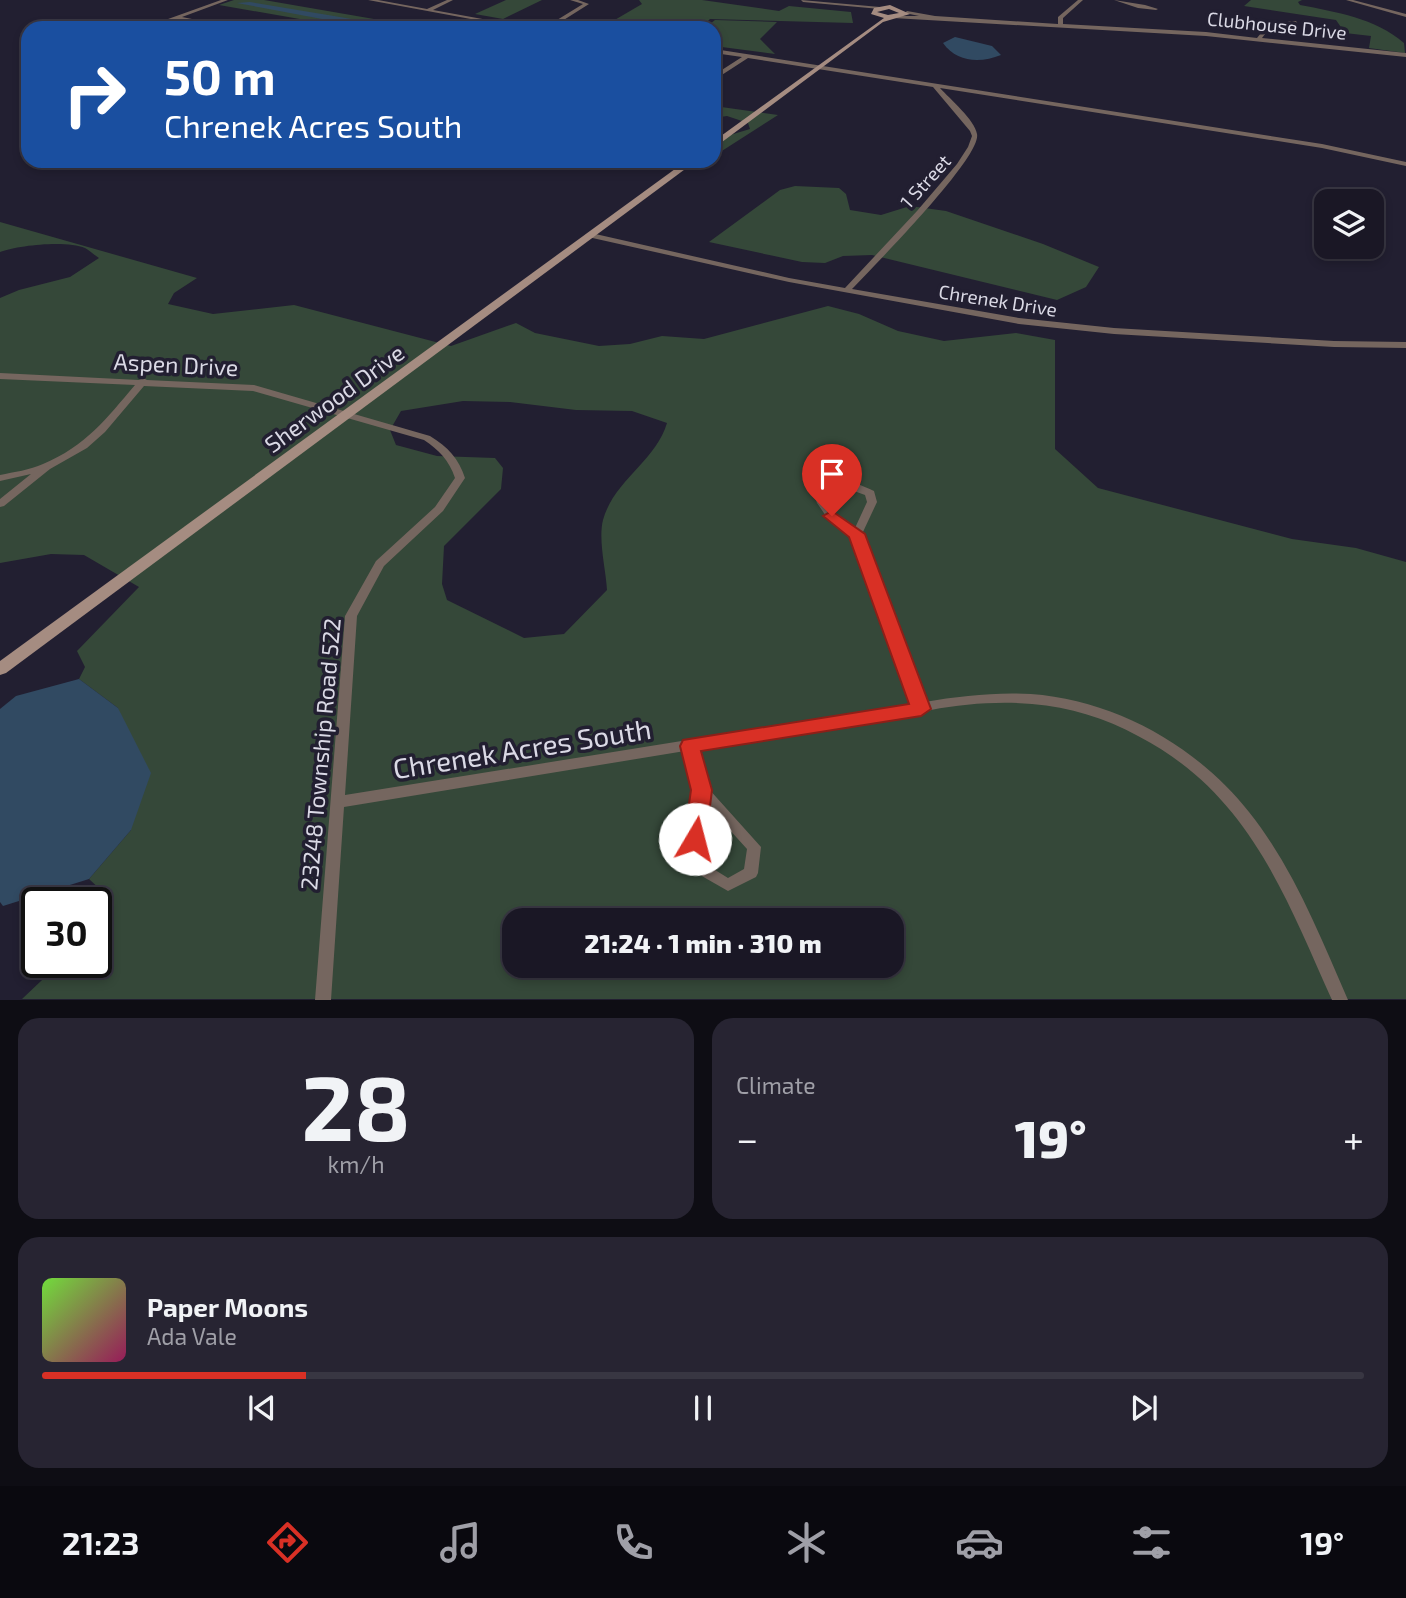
<!DOCTYPE html>
<meta charset="utf-8">
<style>
:root{--surface:#1a1725;--page:#272432;--text:#f1f3f6;--muted:#9f9fa7;--line:#383642;--accent:#d93025}
body{margin:0;font-family:"Exo 2",sans-serif;background:var(--page);color:var(--text);height:100vh;display:flex;flex-direction:column;font-size:26px;white-space:nowrap}
*{box-sizing:border-box;margin:0}
p{font-size:23px;color:var(--muted)}
.icon{flex:none;width:38px;height:38px;fill:none;stroke:currentColor;stroke-width:2;stroke-linecap:round;stroke-linejoin:round}
.map{position:relative;height:1000px;overflow:hidden}
.drawer{display:flex;flex-direction:column;gap:18px;padding:18px;background:#0e0d14;flex:1}
.drawer>*{flex:none}
.hud{position:absolute;left:21px;top:21px;width:700px;height:147px;border-radius:21px;box-shadow:0 4px 10px #0003,0 0 0 2px var(--line);background:#1a4fa0;color:#fff;overflow:hidden}
.fabs{position:absolute;left:1314px;top:189px;display:grid;gap:14px}
.fabs a{display:grid;place-items:center;width:70px;height:70px;border-radius:14px;background:var(--surface);box-shadow:0 4px 10px #0003,0 0 0 2px var(--line);font-size:35px}
.speed{position:absolute;left:21px;top:887px;display:flex;gap:14px;font-size:35px;font-weight:700;text-align:center}
.speed>*{display:grid;place-content:center;width:91px;height:91px;border-radius:50%;background:var(--surface);box-shadow:0 4px 10px #0003,0 0 0 2px var(--line);line-height:1}
.speed .limit{border:4px solid #111;border-radius:10px;background:#fff;color:#111}
.pin{position:absolute;display:grid;place-items:center;width:60px;height:60px;color:#fff;margin:-72px -30px;border-radius:50% 50% 50% 0;rotate:-45deg;box-shadow:0 0 7px #0007}
.pin .icon{rotate:45deg}
.me{position:absolute;width:77px;margin:-38px;rotate:8deg;stroke-linejoin:round;filter:drop-shadow(0 0 5px #0008)}
.turn{display:flex;align-items:center;gap:24px;height:147px;padding:0 28px;font-size:32px}
.turn .icon{width:91px;height:91px;stroke-width:2.5}
.turn b{display:block;font-size:49px;line-height:60px}
.big{font-size:52px;font-weight:800;line-height:1.1}
.drawer .tile{flex:1;display:flex;flex-direction:column;justify-content:center;gap:10px;min-width:0;padding:0 24px;border-radius:21px;background:var(--page)}
.drawer .dial{align-items:center;gap:0}
.dial b{font-size:91px;line-height:1}
.song{display:flex;align-items:center;gap:21px}
.cover{width:84px;height:84px;border-radius:10px;background:linear-gradient(135deg,hsl(100 70% 55%),hsl(330 70% 35%))}
.played{height:7px;border-radius:4px;background:linear-gradient(90deg,var(--accent) 20%,var(--line) 20%)}
.keys{display:flex;justify-content:space-around;direction:ltr}
.heat{display:flex;justify-content:space-between;align-items:center;font-size:38px;direction:ltr}
.drawer .tiles{flex:1;display:grid;gap:18px;grid-template-columns:1fr 1fr}
.tile:last-child{grid-column:span 2}
.trip{position:absolute;left:502px;top:908px;width:402px;height:70px;border-radius:21px;background:var(--surface);box-shadow:0 4px 10px #0003,0 0 0 2px var(--line);font-weight:800;line-height:70px;text-align:center}
.dock{display:flex;height:112px;justify-content:space-around;align-items:center;background:#0a090f;color:var(--muted)}
.dock .icon{width:49px;height:49px}
.dock .selected{color:var(--accent)}
.dock b{font-size:32px;color:var(--text)}
.map>svg:first-child{display:block}
.green{fill:#354839;fill-rule:evenodd}
.water{fill:#314a62}
.lines{fill:none;stroke-linecap:round;stroke-linejoin:round}
.street{fill:#75665f;fill-rule:evenodd}
.secondary{fill:#a58c81;fill-rule:evenodd}
.route{fill:#d93025;stroke:#8d1f18;stroke-width:2}
.labels{text-anchor:middle;dominant-baseline:central;stroke-width:7;stroke-linejoin:round;paint-order:stroke}
.far-street-label{font-size:19px;fill:#dad9e5;stroke:#221f31}
.street-label{font-size:23px;fill:#dad9e5;stroke:#221f31}
.near-street-label{font-size:28px;fill:#dad9e5;stroke:#221f31}
</style>
<div class="map">
<svg width="1406" height="1000" viewBox="0 0 1406 1000">
<rect width="100%" height="100%" fill="#221f31"/>
<g class="green">
<polygon points="234,0 264,0 426,28 351,28 219,5"/>
<polygon points="506,0 542,0 503,19 475,14"/>
<polygon points="639,0 702,0 779,11 789,6 851,12 853,23 710,19 700,28 601,28 642,4"/>
<path d="M1251,0H1302L1298,2L1300,5C1336,12 1375,18 1404,43L1405,53L1369,48L1371,36L1345,33L1336,20L1244,6Z"/>
<polygon points="715,20 777,22 760,39 775,54 714,46 714,28 705,28"/>
<polygon points="714,106 778,115 714,156 714,133 730,135 750,129 748,123 727,116 714,118"/>
<polygon points="795,186 839,188 846,194 850,210 881,215 910,206 946,211 1043,244 1099,267 1086,287 1057,300 872,255 843,256 825,263 802,262 709,242 780,190"/>
<path d="M0,222L197,278L174,293L168,304L213,314L294,305L451,346L516,323L535,333L599,346L630,344L662,336L704,339L828,306L859,314L898,331L944,341L1016,333L1055,340V449L1098,488L1292,539L1356,548L1406,562V999H22L60,963L96,962V904L102,891L89,879L131,830L118,708L79,679L85,667L77,651L139,587L84,555L51,554L0,563V298L19,290L70,277L99,258C94,255 89,250 85,248C67,240 18,245 0,252ZM463,401L510,402L576,410L632,411L667,423C656,461 614,480 603,520C598,540 606,570 607,590L564,634L524,638L447,600L442,584L444,546L501,489L503,468L495,458L437,456L396,445L390,430L401,411ZM514,920H892V966H514Z"/>
</g>
<g class="water">
<polygon points="250,2 406,28 370,28 237,3"/>
<path d="M955,37L992,46L1001,55C981,63 957,63 943,43Z"/>
<polygon points="79,679 118,708 151,773 131,830 89,879 3,906 0,902 0,709 16,696"/>
</g>
<g class="lines">
<g class="street">
<polygon points="221,0 228,0 182,17 237,28 226,28 177,19 151,28 143,28"/>
<polygon points="368,0 378,0 427,9 447,0 453,0 433,10 532,28 520,28"/>
<polygon points="570,0 578,0 589,4 551,28 544,28 583,4"/>
<polygon points="801,0 880,7 882,8 880,9 803,2"/>
<polygon points="1078,0 1083,0 1063,18 1063,24 1206,32 1257,38 1270,22 1296,21 1298,24 1289,28 1271,26 1262,38 1406,53 1406,57 1206,36 893,18 891,17 893,16 919,16 905,13 907,11 935,16 1058,24 1058,17"/>
<polygon points="1114,0 1145,5 1158,9 1156,10 1138,8"/>
<polygon points="1346,0 1353,0 1406,14 1406,17"/>
<path d="M714,49L1322,144L1406,162V166L1322,148L940,88C950,99 975,120 977,134C982,157 873,267 852,289L1019,318L1114,328L1334,341L1406,342V348L1334,347L1114,334L1019,324L789,282L588,237V233H591L789,278L845,288L917,211L957,164L968,147L972,136L970,131L933,87L748,58L714,80V75L742,57L714,53Z"/>
<path d="M0,373L139,380L143,378L147,380L254,385L430,436C448,447 459,459 465,478L443,511L384,566L357,616L345,795L913,704L852,536L826,516L817,503L815,497C831,474 851,480 874,491L877,502L862,534L925,702C959,696 996,692 1031,694C1115,700 1197,746 1249,812C1293,867 1320,936 1348,1000H1332C1284,893 1248,793 1138,736C1105,718 1070,707 1032,704C999,701 963,704 931,710C928,711 925,713 922,714C920,714 918,713 917,712C912,712 906,714 901,715L698,749L708,788L761,847L758,873L756,877L728,891L686,867L684,863L695,790L685,751L344,807L331,1000H315L345,616L376,561L435,507L455,478C449,460 439,450 424,440L253,391L144,386L105,432L87,448L50,469L4,506L0,507V499L31,474L0,481V475C14,472 30,470 43,464C86,446 106,419 135,385L0,379ZM843,487L865,495L867,502L855,528L833,512L825,497L834,488ZM707,805L747,849L744,869L728,878L699,860Z"/>
</g>
<g class="secondary">
<path d="M890,5L910,14L883,22L714,148V141L884,18L871,14L874,8ZM889,9L899,13L888,15L877,12Z"/>
<polygon points="686,161 696,161 6,673 0,675 0,661"/>
</g>
</g>
<polygon class="route" points="832,511 865,534 931,709 921,716 701,751 712,790 706,839 702,845 695,848 687,845 684,839 691,790 680,746 683,740 909,704 849,537 823,516"/>
<g class="labels">
<g class="far-street-label">
<text transform="translate(1277 25) rotate(6)">Clubhouse Drive</text>
<text transform="translate(925 181) rotate(-48)">1 Street</text>
<text transform="translate(998 300) rotate(9)">Chrenek Drive</text>
</g>
<g class="street-label">
<text transform="translate(176 364) rotate(3)">Aspen Drive</text>
<text transform="translate(334 398) rotate(-36)">Sherwood Drive</text>
<text transform="translate(320 754) rotate(-85)">23248 Township Road 522</text>
</g>
<g class="near-street-label">
<text transform="translate(522 748) rotate(-9)">Chrenek Acres South</text>
</g>
</g>
</svg>
<div class="fabs">
<a><svg class="icon" aria-label="layers" viewBox="0 0 24 24"><path d="M12 4l9 5-9 5-9-5zM3 14l9 5 9-5"/></svg></a>
</div>
<div class="speed"><div class="limit">30</div></div>
<div class="pin" style="left:832px;top:516px;background:#d93025"><svg class="icon" aria-label="arrive" viewBox="0 0 24 24"><path d="M6 21V4h12l-3 4 3 4H6"/></svg></div>
<svg class="me" style="left:695px;top:839px" viewBox="-20 -20 40 40"><circle r="19" fill="#fff"/><path d="M0-13L10 11 0 6-10 11z" fill="#d93025"/></svg>
<div class="trip">21:24 · 1 min · 310 m</div>
<div class="hud">
<div class="turn"><svg class="icon" aria-label="right" viewBox="0 0 24 24"><path d="M7 20v-9h11M14 6l5 5-5 5"/></svg><div><b>50 m</b>Chrenek Acres South</div></div>
</div>
</div>
<section class="drawer">
<div class="tiles">
<div class="tile dial"><b>28</b><p>km/h</p></div>
<div class="tile"><p>Climate</p>
<div class="heat"><a>−</a><b class="big">19°</b><a>+</a></div>
</div>
<div class="tile">
<div class="song"><i class="cover"></i><div><b>Paper Moons</b><p>Ada Vale</p></div></div>
<div class="played"></div>
<div class="keys"><svg class="icon" aria-label="previous" viewBox="0 0 24 24"><path d="M18 5L8 12l10 7zM5 5v14"/></svg><svg class="icon" aria-label="pause" viewBox="0 0 24 24"><path d="M8 5v14M16 5v14"/></svg><svg class="icon" aria-label="next" viewBox="0 0 24 24"><path d="M6 5l10 7-10 7zM19 5v14"/></svg></div>
</div>
</div>
</section>
<nav class="dock">
<b>21:23</b>
<svg class="icon selected" aria-label="directions" viewBox="0 0 24 24"><path d="M12 3l9 9-9 9-9-9zM9 14v-3h6M13 9l2 2-2 2"/></svg>
<svg class="icon" aria-label="music" viewBox="0 0 24 24"><path d="M9 18V5l10-2v13"/><circle cx="6" cy="18" r="3"/><circle cx="16" cy="16" r="3"/></svg>
<svg class="icon" aria-label="phone" viewBox="0 0 24 24"><path d="M5 4h4l2 5-3 2q2 4 5 5l2-3 5 2v4C11 20 4 13 5 4z"/></svg>
<svg class="icon" aria-label="climate" viewBox="0 0 24 24"><path d="M12 3v18M4 7l16 10M4 17L20 7"/></svg>
<svg class="icon" aria-label="car" viewBox="0 0 24 24"><path d="M5 17H2v-5l4-1 3-4h7l3 4 3 1v5h-3M9 17h6M6 11h13"/><circle cx="7" cy="17" r="2"/><circle cx="17" cy="17" r="2"/></svg>
<svg class="icon" aria-label="filters" viewBox="0 0 24 24"><path d="M4 7h16M4 17h16"/><circle cx="9" cy="7" r="2"/><circle cx="15" cy="17" r="2"/></svg>
<b>19°</b>
</nav>
